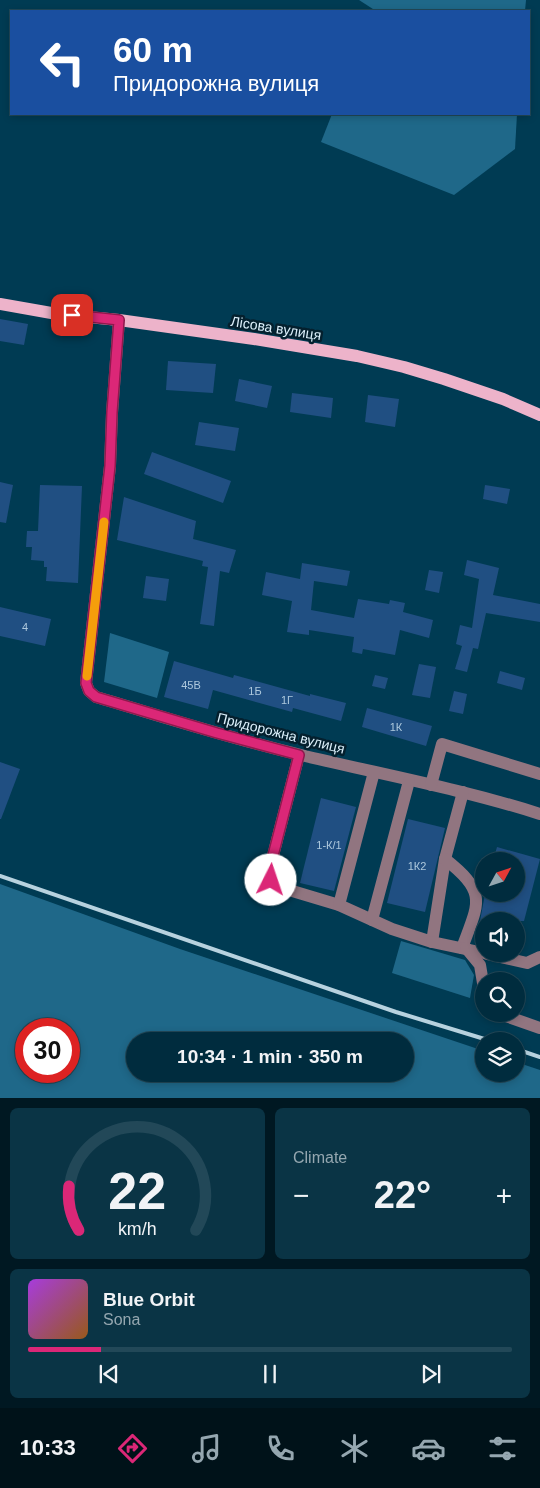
<!DOCTYPE html>
<meta charset="utf-8">
<style>
:root{--surface:#002c3e;--page:#0a3445;--text:#f1f3f6;--muted:#95a7b0;--line:#224858;--accent:#db2777}
body{margin:0;font-family:Arial,sans-serif;background:var(--page);color:var(--text);height:100vh;display:flex;flex-direction:column;font-size:19px;white-space:nowrap}
*{box-sizing:border-box;margin:0}
p{font-size:16px;color:var(--muted)}
.icon{flex:none;width:28px;height:28px;fill:none;stroke:currentColor;stroke-width:2;stroke-linecap:round;stroke-linejoin:round}
.map{position:relative;height:1098px;overflow:hidden}
.panel{display:flex;flex-direction:column;gap:10px;padding:10px;background:#001822;flex:1}
.panel>*{flex:none}
.top-card{position:absolute;left:10px;top:10px;width:520px;height:105px;border-radius:0px;box-shadow:0 2px 8px #0003,0 0 0 1px var(--line);background:#1a4fa0;color:#fff;overflow:hidden}
.needle{width:32px;rotate:50deg}
.controls{position:absolute;left:475px;top:852px;display:grid;gap:10px}
.controls a{display:grid;place-items:center;width:50px;height:50px;border-radius:50%;background:var(--surface);box-shadow:0 2px 8px #0003,0 0 0 1px var(--line);font-size:25px}
.speed{position:absolute;left:15px;top:1018px;display:flex;gap:10px;font-size:25px;font-weight:700;text-align:center}
.speed>*{display:grid;place-content:center;width:65px;height:65px;border-radius:50%;background:var(--surface);box-shadow:0 2px 8px #0003,0 0 0 1px var(--line);line-height:1}
.speed .limit{border:8px solid #d22;background:#fff;color:#111}
.pin{position:absolute;display:grid;place-items:center;width:42px;height:42px;color:#fff;margin:-21px;border-radius:10px;box-shadow:0 2px 8px #0006}
.me{position:absolute;width:55px;margin:-28px;rotate:4deg;stroke-linejoin:round;filter:drop-shadow(0 0 4px #0008)}
.turn{display:flex;align-items:center;gap:18px;height:105px;padding:0 20px;font-size:22px}
.turn .icon{width:65px;height:65px;stroke-width:2.5}
.turn b{display:block;font-size:35px;line-height:42px}
.big{font-size:38px;font-weight:700;line-height:1.1}
.panel .widget{flex:1;display:flex;flex-direction:column;justify-content:center;gap:8px;min-width:0;padding:0 18px;border-radius:8px;background:var(--page)}
.panel .dial{align-items:center;gap:0}
.dial svg{height:130px;overflow:visible;fill:none;stroke:var(--line);stroke-width:7;stroke-linecap:round;text-anchor:middle}
.dial text{fill:var(--text);stroke:none}
.song{display:flex;align-items:center;gap:15px}
.cover{width:60px;height:60px;border-radius:8px;background:linear-gradient(135deg,hsl(280 70% 55%),hsl(30 70% 35%))}
.played{height:5px;border-radius:2px;background:linear-gradient(90deg,var(--accent) 15%,var(--line) 15%)}
.keys{display:flex;justify-content:space-around;direction:ltr}
.heat{display:flex;justify-content:space-between;align-items:center;font-size:28px;direction:ltr}
.panel .tiles{flex:1;display:grid;gap:10px;grid-template-columns:1fr 1fr}
.widget:last-child{grid-column:span 2}
.trip{position:absolute;left:126px;top:1032px;width:288px;height:50px;border-radius:25px;background:var(--surface);box-shadow:0 2px 8px #0003,0 0 0 1px var(--line);font-weight:700;line-height:50px;text-align:center}
.tabs{display:flex;height:80px;justify-content:space-around;align-items:center;background:#001219;color:var(--muted)}
.tabs .icon{width:35px;height:35px}
.tabs .selected{color:var(--accent)}
.tabs b{font-size:22px;color:var(--text)}
.map>svg:first-child{display:block}
.green{fill:#1f6889;fill-rule:evenodd}
.building{fill:#204f82}
.lines{fill:none;stroke-linecap:round;stroke-linejoin:round}
.minor{stroke:#917580;stroke-width:12}
.major{stroke:#edb3ca;stroke-width:12}
.rail{stroke:#b7d2df;stroke-width:4}
.route-casing{stroke:#8e194d;stroke-width:12}
.route{stroke:#db2777;stroke-width:9}
.slow{stroke:#f59e0b;stroke-width:9}
.labels{text-anchor:middle;dominant-baseline:central;stroke-width:5;stroke-linejoin:round;paint-order:stroke}
.number-label{font-size:11px;fill:#adc8dd}
.street-label{font-size:14px;fill:#dcf0fb;stroke:#04202e}
</style>
<div class="map">
<svg width="540" height="1098" viewBox="0 0 540 1098">
<rect width="100%" height="100%" fill="#003b53"/>
<g class="green">
<polygon points="359,0 526,0 525,11 376,11"/>
<polygon points="332,114 517,114 515,149 454,195 321,142"/>
<polygon points="110,633 169,652 157,698 104,682"/>
<path d="M0,884L180,949L484,1051V1074H516V1062L540,1070V1098H0ZM26,1029H69V1071H26ZM405,1041V1074H135V1041Z"/>
<polygon points="401,941 465,960 474,975 470,998 392,973"/>
</g>
<g class="building">
<polygon points="0,319 28,324 24,345 0,341"/>
<polygon points="168,361 216,364 213,393 166,390"/>
<polygon points="239,379 272,386 267,408 235,401"/>
<polygon points="292,393 333,398 331,418 290,412"/>
<polygon points="368,395 399,399 395,427 365,422"/>
<polygon points="199,422 239,428 235,451 195,445"/>
<polygon points="152,452 231,481 223,503 144,474"/>
<polygon points="0,482 13,485 6,523 0,522"/>
<polygon points="40,485 82,486 78,583 46,581 47,567 44,567 44,561 31,560 32,547 26,547 27,531 38,531"/>
<polygon points="485,485 510,489 507,504 483,499"/>
<polygon points="124,497 196,521 193,539 236,550 229,573 220,571 214,626 200,624 208,567 202,566 203,561 117,540"/>
<polygon points="467,560 499,568 493,595 540,604 540,622 486,613 478,649 473,648 467,672 455,669 462,646 456,644 460,625 472,628 479,579 464,575"/>
<polygon points="302,563 350,571 347,586 314,581 311,610 354,618 358,599 389,604 390,600 405,603 403,612 433,620 429,638 400,630 395,655 363,649 362,654 352,652 354,637 309,630 309,635 287,632 292,601 262,595 266,572 300,579"/>
<polygon points="429,570 443,572 439,593 425,590"/>
<polygon points="146,576 169,579 166,601 143,598"/>
<polygon points="0,607 51,619 45,646 0,636"/>
<polygon points="174,661 233,678 234,675 310,696 310,694 346,703 341,721 293,708 292,712 213,690 208,709 164,697"/>
<polygon points="419,664 436,667 430,698 412,695"/>
<polygon points="500,671 525,678 522,690 497,683"/>
<polygon points="375,675 388,678 385,689 372,686"/>
<polygon points="454,691 467,694 463,714 449,711"/>
<polygon points="367,708 432,726 426,746 362,727"/>
<polygon points="0,762 20,769 1,819 0,819"/>
<polygon points="321,798 356,807 334,891 300,883"/>
<polygon points="408,819 445,828 425,912 387,903"/>
<polygon points="497,847 540,859 524,921 480,921 485,894 516,894 516,861 493,861"/>
</g>
<g class="lines">
<g class="minor">
<path d="M119,320L112,413L110,466L86,683L89,691L96,697C164,717 232,739 301,755C380,774 462,789 540,814"/>
<polyline points="299,755 269,871 271,880 279,887 339,905 392,929 432,942 445,859 463,792"/>
<polyline points="431,785 442,744 540,774"/>
<path d="M445,859C488,893 479,902 462,948"/>
<polyline points="339,905 374,772"/>
<polyline points="372,920 409,781"/>
<polyline points="432,942 484,953"/>
<polyline points="466,948 480,965 484,989"/>
<polyline points="487,954 527,963 540,957"/>
<polyline points="500,1014 540,1028"/>
</g>
<polyline class="major" points="0,304 57,314 119,320 254,339 357,356 404,367 444,379 503,399 540,415"/>
<g class="rail">
<polyline points="0,876 396,1012 491,1041"/>
<polyline points="516,1049 540,1057"/>
</g>
</g>
<g class="lines">
<g class="route-casing">
<polyline id="route" points="72,315 119,320 112,412 110,466 86,683 89,691 96,697 217,733 299,755 269,871 271,880"/>
</g>
<use href="#route" class="route"/>
<polyline class="slow" points="87,676 104,522"/>
</g>
<g class="labels">
<g class="number-label">
<text x="25" y="627">4</text>
<text x="191" y="685">45В</text>
<text x="255" y="691">1Б</text>
<text x="287" y="700">1Г</text>
<text x="396" y="727">1К</text>
<text x="329" y="845">1-К/1</text>
<text x="417" y="866">1К2</text>
</g>
<g class="street-label">
<text transform="translate(276 328) rotate(9)">Лісова вулиця</text>
<text transform="translate(281 733) rotate(14)">Придорожна вулиця</text>
</g>
</g>
</svg>
<div class="controls">
<a><svg class="needle" viewBox="-14 -14 28 28"><path d="M0-13l5 13h-10z" fill="#e53935"/><path d="M0 13l5-13h-10z" fill="#95a7b0"/></svg></a>
<a><svg class="icon" aria-label="sound" viewBox="0 0 24 24"><path d="M4 9h4l5-4v14l-5-4H4zM17 9q2 3 0 6"/></svg></a>
<a><svg class="icon" aria-label="search" viewBox="0 0 24 24"><circle cx="10" cy="10" r="6"/><path d="M15 15l6 6"/></svg></a>
<a><svg class="icon" aria-label="layers" viewBox="0 0 24 24"><path d="M12 4l9 5-9 5-9-5zM3 14l9 5 9-5"/></svg></a>
</div>
<div class="speed"><div class="limit">30</div></div>
<div class="pin" style="left:72px;top:315px;background:#d93025"><svg class="icon" aria-label="arrive" viewBox="0 0 24 24"><path d="M6 21V4h12l-3 4 3 4H6"/></svg></div>
<svg class="me" style="left:271px;top:880px" viewBox="-20 -20 40 40"><circle r="19" fill="#fff"/><path d="M0-13L10 11 0 6-10 11z" fill="#db2777"/></svg>
<div class="trip">10:34 · 1 min · 350 m</div>
<div class="top-card">
<div class="turn"><svg class="icon" aria-label="left" viewBox="0 0 24 24"><path d="M17 20v-9H6M10 6l-5 5 5 5"/></svg><div><b>60 m</b>Придорожна вулиця</div></div>
</div>
</div>
<section class="panel">
<div class="tiles">
<div class="widget dial"><svg viewBox="0 0 100 80">
<path d="M14 69A42 42 0 1 1 86 69"/>
<path d="M14 69A42 42 0 0 1 8 42" stroke="#db2777"/>
<text x="50" y="56" font-size="32" font-weight="700">22</text>
<text x="50" y="72" font-size="11">km/h</text>
</svg></div>
<div class="widget"><p>Climate</p>
<div class="heat"><a>−</a><b class="big">22°</b><a>+</a></div>
</div>
<div class="widget">
<div class="song"><i class="cover"></i><div><b>Blue Orbit</b><p>Sona</p></div></div>
<div class="played"></div>
<div class="keys"><svg class="icon" aria-label="previous" viewBox="0 0 24 24"><path d="M18 5L8 12l10 7zM5 5v14"/></svg><svg class="icon" aria-label="pause" viewBox="0 0 24 24"><path d="M8 5v14M16 5v14"/></svg><svg class="icon" aria-label="next" viewBox="0 0 24 24"><path d="M6 5l10 7-10 7zM19 5v14"/></svg></div>
</div>
</div>
</section>
<nav class="tabs">
<b>10:33</b>
<svg class="icon selected" aria-label="directions" viewBox="0 0 24 24"><path d="M12 3l9 9-9 9-9-9zM9 14v-3h6M13 9l2 2-2 2"/></svg>
<svg class="icon" aria-label="music" viewBox="0 0 24 24"><path d="M9 18V5l10-2v13"/><circle cx="6" cy="18" r="3"/><circle cx="16" cy="16" r="3"/></svg>
<svg class="icon" aria-label="phone" viewBox="0 0 24 24"><path d="M5 4h4l2 5-3 2q2 4 5 5l2-3 5 2v4C11 20 4 13 5 4z"/></svg>
<svg class="icon" aria-label="climate" viewBox="0 0 24 24"><path d="M12 3v18M4 7l16 10M4 17L20 7"/></svg>
<svg class="icon" aria-label="car" viewBox="0 0 24 24"><path d="M5 17H2v-5l4-1 3-4h7l3 4 3 1v5h-3M9 17h6M6 11h13"/><circle cx="7" cy="17" r="2"/><circle cx="17" cy="17" r="2"/></svg>
<svg class="icon" aria-label="filters" viewBox="0 0 24 24"><path d="M4 7h16M4 17h16"/><circle cx="9" cy="7" r="2"/><circle cx="15" cy="17" r="2"/></svg>
</nav>
